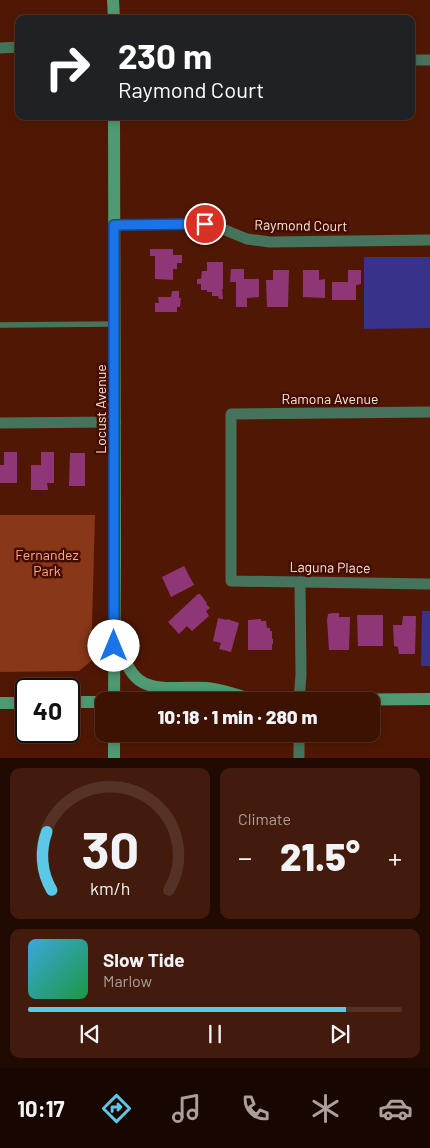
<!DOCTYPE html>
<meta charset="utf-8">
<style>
:root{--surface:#3c1203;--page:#431b0d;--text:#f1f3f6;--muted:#ac9e9a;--line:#553225;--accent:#5bc8e7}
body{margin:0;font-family:Barlow,sans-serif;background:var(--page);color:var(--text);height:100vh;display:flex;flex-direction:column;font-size:19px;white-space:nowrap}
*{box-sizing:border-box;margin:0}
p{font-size:16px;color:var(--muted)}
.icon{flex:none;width:28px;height:28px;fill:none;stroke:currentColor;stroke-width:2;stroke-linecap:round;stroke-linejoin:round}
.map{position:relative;height:758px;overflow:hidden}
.panel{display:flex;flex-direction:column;gap:10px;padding:10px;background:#210a02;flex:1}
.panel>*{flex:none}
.top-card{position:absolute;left:15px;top:15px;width:400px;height:105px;border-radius:10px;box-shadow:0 2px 8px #0003,0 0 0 1px var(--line);background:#202124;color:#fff;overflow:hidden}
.speed{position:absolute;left:15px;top:678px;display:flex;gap:10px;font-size:25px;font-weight:700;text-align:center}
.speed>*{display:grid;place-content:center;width:65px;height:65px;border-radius:50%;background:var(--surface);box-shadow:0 2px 8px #0003,0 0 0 1px var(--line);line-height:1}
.speed .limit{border:2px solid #111;border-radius:8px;background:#fff;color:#111}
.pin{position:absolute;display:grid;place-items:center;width:42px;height:42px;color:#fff;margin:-21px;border:2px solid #fff;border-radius:50%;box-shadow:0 1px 5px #0007}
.me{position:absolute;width:55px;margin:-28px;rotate:0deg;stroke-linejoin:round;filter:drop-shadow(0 0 4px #0008)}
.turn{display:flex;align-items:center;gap:18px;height:105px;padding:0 20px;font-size:22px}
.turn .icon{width:65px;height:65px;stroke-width:2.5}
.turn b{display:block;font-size:35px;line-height:42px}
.big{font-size:38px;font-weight:800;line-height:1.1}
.panel .tile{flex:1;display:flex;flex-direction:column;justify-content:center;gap:8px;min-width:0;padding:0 18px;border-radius:10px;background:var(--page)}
.panel .dial{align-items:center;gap:0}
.dial svg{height:130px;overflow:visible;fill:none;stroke:var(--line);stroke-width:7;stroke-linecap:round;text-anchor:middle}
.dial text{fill:var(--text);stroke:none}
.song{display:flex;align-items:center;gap:15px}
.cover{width:60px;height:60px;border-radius:8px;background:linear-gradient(135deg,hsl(200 70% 55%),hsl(140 70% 35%))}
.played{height:5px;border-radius:2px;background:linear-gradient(90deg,var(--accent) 85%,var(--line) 85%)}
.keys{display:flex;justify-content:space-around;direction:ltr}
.heat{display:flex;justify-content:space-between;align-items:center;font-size:28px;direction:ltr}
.panel .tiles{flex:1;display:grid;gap:10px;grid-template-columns:1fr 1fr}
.tile:last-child{grid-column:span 2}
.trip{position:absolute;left:95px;top:692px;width:285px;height:50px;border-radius:10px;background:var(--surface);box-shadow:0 2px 8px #0003,0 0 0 1px var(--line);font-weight:800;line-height:50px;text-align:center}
.tabs{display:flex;height:80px;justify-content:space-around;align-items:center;background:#180701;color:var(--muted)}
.tabs .icon{width:35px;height:35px}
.tabs .on{color:var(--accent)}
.tabs b{font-size:22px;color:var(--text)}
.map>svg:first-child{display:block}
.green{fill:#883719}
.water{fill:#37338b}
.building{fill:#8e3676}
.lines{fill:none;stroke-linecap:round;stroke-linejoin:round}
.lane{stroke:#46735b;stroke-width:5.5}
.street{stroke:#46735b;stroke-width:11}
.secondary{stroke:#4f9a73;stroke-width:12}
.route-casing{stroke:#114b97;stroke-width:12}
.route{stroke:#1a73e8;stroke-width:9}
.labels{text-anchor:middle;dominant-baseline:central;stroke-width:5;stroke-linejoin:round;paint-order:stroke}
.street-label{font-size:14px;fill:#fae4dc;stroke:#440d00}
.park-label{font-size:14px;fill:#f9a98e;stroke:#440d00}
</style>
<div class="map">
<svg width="430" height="758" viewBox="0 0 430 758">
<rect width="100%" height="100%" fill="#501804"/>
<polygon class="green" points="0,515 95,515 91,661 79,671 0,672"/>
<g class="water">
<polygon points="364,257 430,257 430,328 364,329"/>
<polygon points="422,611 430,611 430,666 421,666"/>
</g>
<g class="building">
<polygon points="150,249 173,249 173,255 182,255 182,263 177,263 177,269 173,269 173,280 155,279 155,256 150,256"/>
<polygon points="207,262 223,262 223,289 222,289 223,299 219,299 218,296 212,296 212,292 207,292 207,290 201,290 201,284 197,284 197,279 201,279 202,271 207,271"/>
<polygon points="231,269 244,269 244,279 259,279 259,297 247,298 247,307 236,307 236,282 230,282"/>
<polygon points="273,270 289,270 288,307 267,307 266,280 273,280"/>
<polygon points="303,270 319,270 319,280 325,279 325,298 303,297"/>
<polygon points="348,270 361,270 361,284 356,285 356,300 332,300 332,282 348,282"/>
<polygon points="172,291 179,291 179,298 181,298 180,307 177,307 177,312 155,312 155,303 159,303 158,297 171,297"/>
<polygon points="4,452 17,452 17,483 0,483 0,465 4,465"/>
<polygon points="41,452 54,452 54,483 47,483 48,490 31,490 31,465 41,465"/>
<polygon points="70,453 85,453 85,486 69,486"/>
<polygon points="184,566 194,585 171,597 162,577"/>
<polygon points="198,594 200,594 207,603 206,604 210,608 206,611 209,616 192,631 187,626 179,634 168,622"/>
<polygon points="333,613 339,613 339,617 350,617 349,650 329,650 327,620 328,614"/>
<polygon points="357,615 383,615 383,646 358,646"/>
<polygon points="403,616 416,616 415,654 399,654 398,647 394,646 393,625 402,625"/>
<polygon points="218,618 227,620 227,619 239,623 231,652 219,649 221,643 213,641"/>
<polygon points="261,619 261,621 266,621 267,628 270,628 270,631 272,631 272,639 273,639 273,644 272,644 272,650 248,650 248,620"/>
</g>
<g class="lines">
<polyline class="lane" points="0,325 114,324"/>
<g class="street">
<polyline points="0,48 19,47"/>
<polyline points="411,60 430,60"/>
<polyline points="114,225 205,224 225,230 247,239 270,242 430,240"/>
<polyline points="430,412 231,414 231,581 430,584"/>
<polyline points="0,423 115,422"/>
<polyline points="299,701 301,675 300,582"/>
<polyline points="299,734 299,758"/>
</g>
<g class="secondary">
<polyline points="113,0 114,19"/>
<polyline points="114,116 115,555 114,701"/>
<path d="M118,640C123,654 127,671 139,680C156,693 187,686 207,688C218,689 230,693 241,696"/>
<polyline points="193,701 430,699"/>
<polyline points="69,702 104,702"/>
<polyline points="0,703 26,703"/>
<polyline points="114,734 114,758"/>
</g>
</g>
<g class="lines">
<g class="route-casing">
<polyline id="route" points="114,646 114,225 205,224"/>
</g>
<use href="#route" class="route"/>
</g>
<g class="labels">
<g class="street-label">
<text transform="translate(301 225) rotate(1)">Raymond Court</text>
<text x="330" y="398">Ramona Avenue</text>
<text transform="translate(100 409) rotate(-90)">Locust Avenue</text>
<text transform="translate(330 567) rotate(1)">Laguna Place</text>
</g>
<g class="park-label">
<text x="47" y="554">Fernandez<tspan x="47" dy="16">Park</tspan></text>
</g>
</g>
</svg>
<div class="speed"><div class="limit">40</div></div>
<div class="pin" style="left:205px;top:224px;background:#d93025"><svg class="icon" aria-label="arrive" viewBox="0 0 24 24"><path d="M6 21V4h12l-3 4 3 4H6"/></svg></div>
<svg class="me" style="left:114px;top:646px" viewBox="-20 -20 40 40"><circle r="19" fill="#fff"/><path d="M0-13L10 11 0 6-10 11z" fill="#1a73e8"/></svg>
<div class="trip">10:18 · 1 min · 280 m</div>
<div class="top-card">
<div class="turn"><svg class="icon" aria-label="right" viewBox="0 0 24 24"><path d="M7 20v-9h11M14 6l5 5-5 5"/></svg><div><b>230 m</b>Raymond Court</div></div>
</div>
</div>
<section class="panel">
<div class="tiles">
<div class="tile dial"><svg viewBox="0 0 100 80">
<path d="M14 69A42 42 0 1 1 86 69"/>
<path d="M14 69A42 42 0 0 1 11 33" stroke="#5bc8e7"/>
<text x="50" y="56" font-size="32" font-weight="700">30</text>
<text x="50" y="72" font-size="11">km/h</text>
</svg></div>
<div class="tile"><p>Climate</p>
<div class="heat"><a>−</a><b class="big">21.5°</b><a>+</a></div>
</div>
<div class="tile">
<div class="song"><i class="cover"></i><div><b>Slow Tide</b><p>Marlow</p></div></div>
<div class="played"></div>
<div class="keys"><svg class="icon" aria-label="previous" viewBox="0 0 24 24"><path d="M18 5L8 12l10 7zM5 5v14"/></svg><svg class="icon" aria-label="pause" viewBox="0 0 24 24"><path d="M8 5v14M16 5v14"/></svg><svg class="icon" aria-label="next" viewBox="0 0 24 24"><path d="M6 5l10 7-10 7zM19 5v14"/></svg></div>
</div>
</div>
</section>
<nav class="tabs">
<b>10:17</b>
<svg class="icon on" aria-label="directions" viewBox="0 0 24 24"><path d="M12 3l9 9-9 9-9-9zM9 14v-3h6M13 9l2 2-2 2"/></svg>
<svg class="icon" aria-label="music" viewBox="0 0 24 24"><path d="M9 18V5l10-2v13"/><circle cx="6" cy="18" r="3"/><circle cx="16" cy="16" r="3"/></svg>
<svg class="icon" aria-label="phone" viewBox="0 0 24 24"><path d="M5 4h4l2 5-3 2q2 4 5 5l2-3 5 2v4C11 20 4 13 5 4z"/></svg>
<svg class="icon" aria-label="climate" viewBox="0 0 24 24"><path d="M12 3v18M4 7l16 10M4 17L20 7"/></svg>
<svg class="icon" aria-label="car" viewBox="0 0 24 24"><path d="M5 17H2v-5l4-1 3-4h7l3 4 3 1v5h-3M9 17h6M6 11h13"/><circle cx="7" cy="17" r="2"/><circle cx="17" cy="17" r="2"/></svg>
</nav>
